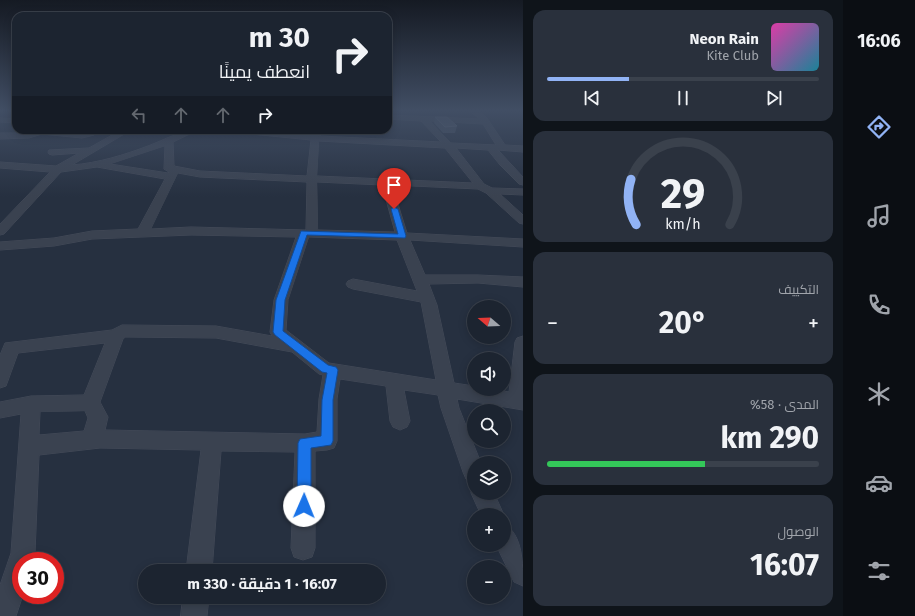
<!DOCTYPE html>
<html lang="ar">
<meta charset="utf-8">
<style>
:root{--surface:#1c2430;--page:#29303c;--text:#f1f3f6;--muted:#a0a4ab;--line:#3a414c;--accent:#91b3f5}
body{margin:0;font-family:"Fira Sans",Cairo,sans-serif;background:var(--page);color:var(--text);direction:rtl;height:100vh;display:flex;flex-direction:column;font-size:15px;white-space:nowrap}
*{box-sizing:border-box;margin:0}
p{font-size:13px;color:var(--muted)}
.icon{flex:none;width:22px;height:22px;fill:none;stroke:currentColor;stroke-width:2;stroke-linecap:round;stroke-linejoin:round}
.map{position:relative;flex:1;overflow:hidden;direction:ltr}
.details{display:flex;flex-direction:column;gap:10px;padding:10px;background:#0f141a;width:320px}
.details>*{flex:none}
.top-card{position:absolute;left:12px;top:12px;width:380px;height:122px;border-radius:12px;box-shadow:0 2px 10px #0003,0 0 0 1px var(--line);direction:rtl;background:#1c2430;color:var(--text);overflow:hidden}
.needle{width:26px;rotate:289deg}
.buttons{position:absolute;left:467px;top:300px;display:grid;gap:8px}
.buttons a{display:grid;place-items:center;width:44px;height:44px;border-radius:50%;background:var(--surface);box-shadow:0 2px 10px #0003,0 0 0 1px var(--line);font-size:20px}
.speed{position:absolute;left:12px;top:552px;display:flex;gap:8px;font-size:20px;font-weight:700;text-align:center}
.speed>*{display:grid;place-content:center;width:52px;height:52px;border-radius:50%;background:var(--surface);box-shadow:0 2px 10px #0003,0 0 0 1px var(--line);line-height:1}
.speed .limit{border:6px solid #d22;background:#fff;color:#111}
.pin{position:absolute;display:grid;place-items:center;width:34px;height:34px;color:#fff;margin:-41px -17px;border-radius:50% 50% 50% 0;rotate:-45deg;box-shadow:0 0 4px #0007}
.pin .icon{rotate:45deg}
.me{position:absolute;width:44px;margin:-22px;rotate:1deg;stroke-linejoin:round;filter:drop-shadow(0 0 3px #0008)}
.turn{display:flex;align-items:center;gap:14px;height:84px;padding:0 16px;font-size:18px}
.turn .icon{width:52px;height:52px;stroke-width:2.5}
.turn b{display:block;font-size:28px;line-height:34px}
.lanes{display:flex;align-items:center;height:38px;padding:0 16px;background:#0003;justify-content:center;gap:20px;direction:ltr}
.lanes .off{opacity:.35}
.big{font-size:30px;font-weight:700;line-height:1.1}
.details .widget{flex:1;display:flex;flex-direction:column;justify-content:center;gap:6px;min-width:0;padding:0 14px;border-radius:12px;background:var(--page)}
.details .dial{align-items:center;gap:0}
.dial svg{height:104px;overflow:visible;fill:none;stroke:var(--line);stroke-width:7;stroke-linecap:round;text-anchor:middle}
.dial text{fill:var(--text);stroke:none}
.song{display:flex;align-items:center;gap:12px}
.cover{width:48px;height:48px;border-radius:6px;background:linear-gradient(135deg,hsl(320 70% 55%),hsl(190 70% 35%))}
.played{height:4px;border-radius:2px;background:linear-gradient(90deg,var(--accent) 30%,var(--line) 30%)}
.keys{display:flex;justify-content:space-around;direction:ltr}
.heat{display:flex;justify-content:space-between;align-items:center;font-size:22px;direction:ltr}
.charge{height:6px;border-radius:3px;background:linear-gradient(90deg,#34c759 58%,var(--line) 0)}
.trip{position:absolute;left:138px;top:564px;width:248px;height:40px;border-radius:20px;background:var(--surface);box-shadow:0 2px 10px #0003,0 0 0 1px var(--line);font-weight:700;line-height:40px;text-align:center;direction:rtl}
main{display:flex;flex:1;min-height:0}
.tabs{display:flex;flex-direction:column;width:72px;justify-content:space-around;align-items:center;background:#0b0e13;color:var(--muted)}
.tabs .icon{width:28px;height:28px}
.tabs .selected{color:var(--accent)}
.tabs b{font-size:18px;color:var(--text)}
.map>svg:first-child{display:block}
.lines{fill:none;stroke-linecap:round;stroke-linejoin:round}
.minor-casing{stroke:#444b59;stroke-width:1}
.minor{fill:#3a4250;fill-rule:evenodd}
.wall{fill:#424d5e}
.building{fill:#4e596a;stroke:#5f6979}
.route{fill:#1a73e8;stroke:#114b97}
</style>
<main>
<nav class="tabs">
<b>16:06</b>
<svg class="icon selected" aria-label="directions" viewBox="0 0 24 24"><path d="M12 3l9 9-9 9-9-9zM9 14v-3h6M13 9l2 2-2 2"/></svg>
<svg class="icon" aria-label="music" viewBox="0 0 24 24"><path d="M9 18V5l10-2v13"/><circle cx="6" cy="18" r="3"/><circle cx="16" cy="16" r="3"/></svg>
<svg class="icon" aria-label="phone" viewBox="0 0 24 24"><path d="M5 4h4l2 5-3 2q2 4 5 5l2-3 5 2v4C11 20 4 13 5 4z"/></svg>
<svg class="icon" aria-label="climate" viewBox="0 0 24 24"><path d="M12 3v18M4 7l16 10M4 17L20 7"/></svg>
<svg class="icon" aria-label="car" viewBox="0 0 24 24"><path d="M5 17H2v-5l4-1 3-4h7l3 4 3 1v5h-3M9 17h6M6 11h13"/><circle cx="7" cy="17" r="2"/><circle cx="17" cy="17" r="2"/></svg>
<svg class="icon" aria-label="filters" viewBox="0 0 24 24"><path d="M4 7h16M4 17h16"/><circle cx="9" cy="7" r="2"/><circle cx="15" cy="17" r="2"/></svg>
</nav>
<section class="details">
<div class="widget">
<div class="song"><i class="cover"></i><div><b>Neon Rain</b><p>Kite Club</p></div></div>
<div class="played"></div>
<div class="keys"><svg class="icon" aria-label="previous" viewBox="0 0 24 24"><path d="M18 5L8 12l10 7zM5 5v14"/></svg><svg class="icon" aria-label="pause" viewBox="0 0 24 24"><path d="M8 5v14M16 5v14"/></svg><svg class="icon" aria-label="next" viewBox="0 0 24 24"><path d="M6 5l10 7-10 7zM19 5v14"/></svg></div>
</div>
<div class="widget dial"><svg viewBox="0 0 100 80">
<path d="M14 69A42 42 0 1 1 86 69"/>
<path d="M14 69A42 42 0 0 1 10 34" stroke="#91b3f5"/>
<text x="50" y="56" font-size="32" font-weight="700">29</text>
<text x="50" y="72" font-size="11">km/h</text>
</svg></div>
<div class="widget"><p>التكييف</p>
<div class="heat"><a>−</a><b class="big">20°</b><a>+</a></div>
</div>
<div class="widget"><p>المدى · 58%</p><b class="big">290 km</b><div class="charge"></div></div>
<div class="widget"><p>الوصول</p><b class="big">16:07</b></div>
</section>
<div class="map">
<svg width="523" height="616" viewBox="0 0 523 616">
<rect width="100%" height="100%" fill="#263040"/>
<g class="lines">
<g class="minor-casing">
<g id="minor">
<path d="M469,110H478L487,118L505,145L523,146V152L498,150L523,177V185L519,184L500,165L488,150L456,148L484,184L492,188L523,189V195L500,194L523,215V224L519,223L486,193L478,189L392,185L407,233L523,239V247L410,240L425,275H478L523,277V287L478,283L429,284L437,305L454,383L474,386V389H492L509,392L515,342L517,338L523,336V410L457,399L459,408L481,463H474V483L466,479L463,472L441,408L438,395L404,390L410,421L407,427L400,430L393,427L390,421L386,386L340,379L337,399V441L334,448L327,450L315,451V548L312,557L303,560L294,557L291,548L295,452L221,451L212,571H186L201,450L100,448L39,455L35,553L33,561H21V595H23L16,616H0V585L11,553L21,414L0,418V402L31,396L84,395L105,343L18,353L6,386L0,388V355L5,343L112,330L122,325L216,326L272,336L270,332L274,300L296,237L191,235L92,239L54,246L0,250V242L54,238L92,231L138,229L165,179L97,167L61,172L4,234L0,235V224L50,172L0,168V162L56,166L79,153L52,155L49,154L48,152L49,150L89,148L121,130H131L72,165C98,163 124,155 148,146C164,140 181,130 198,130L173,142L174,166L200,171L307,176L311,140L241,133L220,132L216,130H260L311,135L312,130H320V136L441,142L421,121L388,119V115L479,119ZM430,121L483,124L496,145L451,143ZM319,141L445,148L473,183L317,176ZM165,146L164,169L169,172L168,173L110,164ZM178,173L200,177L307,182L306,230L191,227L151,229ZM317,182L382,185L395,232L318,230ZM309,237L397,240L417,291L353,279L348,281L346,284L348,287L353,289L421,302L436,380L329,363L286,330L288,300ZM126,337L216,338L292,352L319,374L323,375L319,399L317,432L305,434L105,430L108,417L100,402L123,339ZM85,411L88,418L84,431L39,435L40,412Z"/>
<polygon points="0,118 16,119 16,123 0,122"/>
<polygon points="36,130 82,132 87,131 87,130 98,130 94,135 82,138 42,134 29,138 0,139 0,133 28,133"/>
<polygon points="474,486 474,493 494,493 504,515 504,516 481,515 471,493"/>
<path d="M504,524C523,534 523,564 523,586L514,582L496,545H504Z"/>
<polygon points="183,597 209,597 207,616 181,616"/>
</g>
</g>
<use href="#minor" class="minor"/>
</g>
<polygon class="wall" points="435,117 457,126 455,133 443,133 434,123"/>
<polygon class="building" points="435,117 447,117 457,126 445,127"/>
<linearGradient id="sky" x2="0" y2="1"><stop stop-color="#151a23"/><stop offset="0.56" stop-color="#414e64"/><stop offset="1" stop-color="#414e64" stop-opacity="0"/></linearGradient>
<rect width="523" height="197" fill="url(#sky)"/>
<polygon class="route" points="394,207 398,209 406,236 405,238 307,235 285,300 283,331 328,365 336,367 338,370 333,400 333,441 331,445 311,448 311,506 309,511 304,513 299,511 297,506 298,443 300,439 321,436 322,400 327,373 322,372 275,335 273,332 276,300 301,231 398,234 391,209"/>
</svg>
<div class="buttons">
<a><svg class="needle" viewBox="-14 -14 28 28"><path d="M0-13l5 13h-10z" fill="#e53935"/><path d="M0 13l5-13h-10z" fill="#a0a4ab"/></svg></a>
<a><svg class="icon" aria-label="sound" viewBox="0 0 24 24"><path d="M4 9h4l5-4v14l-5-4H4zM17 9q2 3 0 6"/></svg></a>
<a><svg class="icon" aria-label="search" viewBox="0 0 24 24"><circle cx="10" cy="10" r="6"/><path d="M15 15l6 6"/></svg></a>
<a><svg class="icon" aria-label="layers" viewBox="0 0 24 24"><path d="M12 4l9 5-9 5-9-5zM3 14l9 5 9-5"/></svg></a>
<a>+</a>
<a>−</a>
</div>
<div class="speed"><div class="limit">30</div></div>
<div class="pin" style="left:394px;top:209px;background:#d93025"><svg class="icon" aria-label="arrive" viewBox="0 0 24 24"><path d="M6 21V4h12l-3 4 3 4H6"/></svg></div>
<svg class="me" style="left:304px;top:506px" viewBox="-20 -20 40 40"><circle r="19" fill="#fff"/><path d="M0-13L10 11 0 6-10 11z" fill="#1a73e8"/></svg>
<div class="trip">16:07 · 1 دقيقة · 330 m</div>
<div class="top-card">
<div class="turn"><svg class="icon" aria-label="right" viewBox="0 0 24 24"><path d="M7 20v-9h11M14 6l5 5-5 5"/></svg><div><b>30 m</b>انعطف يمينًا</div></div>
<div class="lanes"><svg class="icon off" aria-label="left" viewBox="0 0 24 24"><path d="M17 20v-9H6M10 6l-5 5 5 5"/></svg><svg class="icon off" aria-label="ahead" viewBox="0 0 24 24"><path d="M12 20V5M6 11l6-6 6 6"/></svg><svg class="icon off" aria-label="ahead" viewBox="0 0 24 24"><path d="M12 20V5M6 11l6-6 6 6"/></svg><svg class="icon" aria-label="right" viewBox="0 0 24 24"><path d="M7 20v-9h11M14 6l5 5-5 5"/></svg></div>
</div>
</div>
</main>
